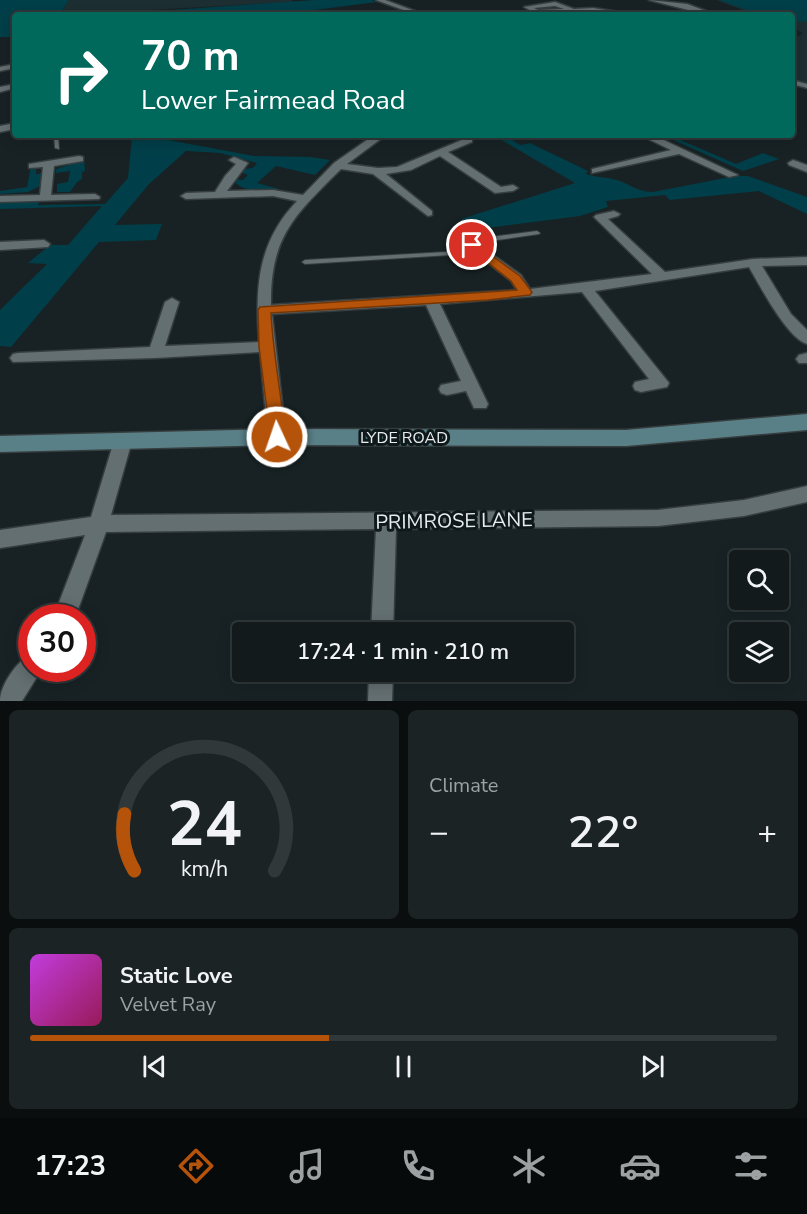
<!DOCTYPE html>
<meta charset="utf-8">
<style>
:root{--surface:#121a1b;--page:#1b2324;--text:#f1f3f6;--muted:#9ca1a3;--line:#31383a;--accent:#b45309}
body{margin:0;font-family:"Nunito Sans",sans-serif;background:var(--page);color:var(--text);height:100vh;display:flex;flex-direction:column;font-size:22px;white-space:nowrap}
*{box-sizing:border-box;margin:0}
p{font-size:20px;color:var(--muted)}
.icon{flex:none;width:33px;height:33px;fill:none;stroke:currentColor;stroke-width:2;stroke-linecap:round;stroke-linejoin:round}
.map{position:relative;height:701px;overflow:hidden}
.panel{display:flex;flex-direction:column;gap:9px;padding:9px;background:#0a0e0f;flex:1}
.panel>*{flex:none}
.guide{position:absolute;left:12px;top:12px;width:783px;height:126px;border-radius:6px;box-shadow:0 3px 15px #0003,0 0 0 2px var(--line);background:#00695c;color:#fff;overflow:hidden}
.fabs{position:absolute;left:729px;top:550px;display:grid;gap:12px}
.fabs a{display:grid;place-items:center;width:60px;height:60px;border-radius:6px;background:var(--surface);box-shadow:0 3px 15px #0003,0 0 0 2px var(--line);font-size:30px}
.speed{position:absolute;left:18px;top:604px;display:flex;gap:12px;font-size:30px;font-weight:700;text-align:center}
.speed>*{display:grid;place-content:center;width:78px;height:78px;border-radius:50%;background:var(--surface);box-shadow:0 3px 15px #0003,0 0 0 2px var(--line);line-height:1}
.speed .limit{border:9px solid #d22;background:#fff;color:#111}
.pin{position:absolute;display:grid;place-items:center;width:51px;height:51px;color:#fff;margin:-26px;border:3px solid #fff;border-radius:50%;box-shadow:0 2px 6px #0007}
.me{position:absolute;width:66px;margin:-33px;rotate:357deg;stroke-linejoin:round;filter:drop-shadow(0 0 4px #0008)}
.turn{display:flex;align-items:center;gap:21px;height:126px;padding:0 30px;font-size:27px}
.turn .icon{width:78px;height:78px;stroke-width:2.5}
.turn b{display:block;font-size:42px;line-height:51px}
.big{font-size:45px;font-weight:600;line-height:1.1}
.panel .card{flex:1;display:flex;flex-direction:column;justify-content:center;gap:9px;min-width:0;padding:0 21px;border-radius:9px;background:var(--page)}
.panel .dial{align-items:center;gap:0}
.dial svg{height:156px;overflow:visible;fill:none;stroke:var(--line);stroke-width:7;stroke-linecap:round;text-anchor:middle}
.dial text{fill:var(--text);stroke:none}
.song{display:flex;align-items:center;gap:18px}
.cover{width:72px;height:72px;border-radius:9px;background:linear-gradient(135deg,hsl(290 70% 55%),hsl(330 70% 35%))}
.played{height:6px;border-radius:3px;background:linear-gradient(90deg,var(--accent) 40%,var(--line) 40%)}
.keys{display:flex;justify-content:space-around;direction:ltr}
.heat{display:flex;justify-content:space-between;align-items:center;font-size:33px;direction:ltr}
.panel .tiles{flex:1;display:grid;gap:9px;grid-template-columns:1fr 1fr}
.card:last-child{grid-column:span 2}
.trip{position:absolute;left:232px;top:622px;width:342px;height:60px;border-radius:6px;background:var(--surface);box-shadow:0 3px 15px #0003,0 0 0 2px var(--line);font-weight:600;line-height:60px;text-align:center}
.tab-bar{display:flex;height:96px;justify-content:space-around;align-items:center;background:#070a0b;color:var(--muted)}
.tab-bar .icon{width:42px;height:42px}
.tab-bar .selected{color:var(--accent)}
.tab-bar b{font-size:27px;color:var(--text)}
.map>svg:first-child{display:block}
.built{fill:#1d2f32}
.green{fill:#003f49}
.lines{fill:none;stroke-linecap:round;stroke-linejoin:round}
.lane-casing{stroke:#363d3f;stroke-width:2}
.street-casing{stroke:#363d3f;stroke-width:3}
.secondary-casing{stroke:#363d3f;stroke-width:3}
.lane{fill:#646f71;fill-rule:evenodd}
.street{fill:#646f71;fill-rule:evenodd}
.secondary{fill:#5a8087;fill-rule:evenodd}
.route{fill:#b45309;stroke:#753606;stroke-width:1.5}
.labels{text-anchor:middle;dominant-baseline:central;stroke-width:6;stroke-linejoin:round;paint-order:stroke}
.street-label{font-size:16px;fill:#e7edef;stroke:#0f181a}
.near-street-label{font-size:20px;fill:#e7edef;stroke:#0f181a}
</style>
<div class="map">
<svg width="807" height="701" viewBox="0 0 807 701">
<rect width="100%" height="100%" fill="#182224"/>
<g class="built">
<polygon points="69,0 292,0 293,2 59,15"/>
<polygon points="716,0 807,0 807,83 792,80 792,40 803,33 792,28 792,15 756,15"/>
</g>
<g class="green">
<polygon points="0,0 69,0 59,15 15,15 15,37 0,37"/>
<polygon points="314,0 372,0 377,2 276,15 99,15"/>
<polygon points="719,0 807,0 807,21 792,23 792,15 760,15"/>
<path d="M132,135H158V138L254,156L310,157L330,160L315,175L276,166L257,183L279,189C266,191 238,193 234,179L243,180L248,175L240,172L243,169L253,168L257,163L220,153L186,151L149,184L115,225L162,224L156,240L99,242L11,347L0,346V310L47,264L28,263L50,245H68L102,206L0,209V201L40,200L38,205L105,204L128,178Z"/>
<path d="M493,135H505L520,145L530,143L588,171L586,174C598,178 609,177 620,181C633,186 639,192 653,192L735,176H748L807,197V214L759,191L670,200L665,195L606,201L608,207L580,216L480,229L461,219L575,183Z"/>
<polygon points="662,135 669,135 736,164 763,153 779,159 743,171"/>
<polygon points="84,160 85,171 82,172 82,179 77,182 70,192 57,192 57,184 68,182 70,171 56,173 56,169 69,165 70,163"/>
<polygon points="31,166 36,166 36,174 46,173 44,184 28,192 0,194 0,191 27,187"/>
</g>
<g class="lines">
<g class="lane-casing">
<g id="lane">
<polygon points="54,135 58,135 59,149 55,148"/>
<polygon points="537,231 540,233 539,234 491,241 472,247 469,245 490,237"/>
<polygon points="481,250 483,251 483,253 305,264 302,262 305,260"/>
</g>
</g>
<g class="street-casing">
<g id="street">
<polygon points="376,0 385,0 426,15 417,15"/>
<polygon points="649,0 687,4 717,15 708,15"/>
<path d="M555,2L574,9L593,8L633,14L593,12L537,14L524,7ZM555,6L564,9L538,10L534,8Z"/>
<polygon points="15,64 15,68 0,71 0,67"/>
<polygon points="792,80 807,84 807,88 792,84"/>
<polygon points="15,84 15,88 0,92 0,87"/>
<polygon points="15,123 15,129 0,132 0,126"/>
<path d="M374,135H386L347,164L378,168L397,167L469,137L472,138V142L448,152L501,187L513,185L518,188L513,191L495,193L440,156L411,170L386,174L432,211V215L428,216L373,174L341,169C295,215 270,236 271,305L517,290L511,281L460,241L458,238L464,234L521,275L530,289L652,274L594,217L596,215L614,211L620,214L618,216L608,219L665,272L753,259L807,257V265L762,266L791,314L807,330V344C787,338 760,286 749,267L595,291L669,383L667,387L641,392L635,390L633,386L635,382L649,379L582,292L440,304L488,404L486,408H474L466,391L447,395L441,393L439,389L441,385L461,381L426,305L272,314L286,437L283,442L277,444L271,442L268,437L260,352L155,358L13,362L10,358L13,354L18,353L150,347L165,302L172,298L179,302L165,346L259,342C255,288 257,243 297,201L273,196L186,199L181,196L186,193L215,192L225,176L236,164L229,160L234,157L248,163L227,191L273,190L303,195L334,163Z"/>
<polygon points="640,135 653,135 738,175 729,177 679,154 592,173 592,169 671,150"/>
<polygon points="79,156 83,157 83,161 54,166 51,195 95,194 100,197 99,199 0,202 0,196 40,195 43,167 29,168 29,164"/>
<polygon points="793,160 807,165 807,172 789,165 788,163"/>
<polygon points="44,240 50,244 48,247 0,250 0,242"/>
<polygon points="807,353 807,363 799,363 796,359 799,355"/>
<polygon points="123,434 129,436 132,441 111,515 658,510 744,500 807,486 807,502 744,516 658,526 396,529 393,633 371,633 376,529 106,532 75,618 53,618 85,535 0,548 0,530 91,517 114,441 117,436"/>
<path d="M32,654V669H42L22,701H0C0,686 17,660 32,654Z"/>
<polygon points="369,672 393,672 392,701 368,701"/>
</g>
</g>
<g class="secondary-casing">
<polygon id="secondary" points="807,414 807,430 626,446 277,445 0,452 0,436 277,429 626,430"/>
</g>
<use href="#lane" class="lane"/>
<use href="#street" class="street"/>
<use href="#secondary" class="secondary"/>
</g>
<path class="route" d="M472,241L520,276L532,292L530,295L488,300L271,313C273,355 282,396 285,437L282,442H271L259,347L258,310L260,307L517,290L511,281L468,247V242Z"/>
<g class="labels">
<g class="street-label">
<text x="404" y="438">LYDE ROAD</text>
</g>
<g class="near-street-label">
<text transform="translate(454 521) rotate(-1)">PRIMROSE LANE</text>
</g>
</g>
</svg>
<div class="fabs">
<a><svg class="icon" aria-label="search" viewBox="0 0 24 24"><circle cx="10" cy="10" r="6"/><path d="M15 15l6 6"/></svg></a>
<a><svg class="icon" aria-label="layers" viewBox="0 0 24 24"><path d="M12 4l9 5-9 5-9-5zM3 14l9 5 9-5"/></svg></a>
</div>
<div class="speed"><div class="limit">30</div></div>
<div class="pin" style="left:472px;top:245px;background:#d93025"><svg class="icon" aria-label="arrive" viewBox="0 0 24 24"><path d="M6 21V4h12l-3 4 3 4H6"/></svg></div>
<svg class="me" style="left:277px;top:437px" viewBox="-20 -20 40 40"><circle r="17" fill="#b45309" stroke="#fff" stroke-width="3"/><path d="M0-11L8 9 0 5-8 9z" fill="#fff"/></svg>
<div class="trip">17:24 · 1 min · 210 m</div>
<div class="guide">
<div class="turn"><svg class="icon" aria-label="right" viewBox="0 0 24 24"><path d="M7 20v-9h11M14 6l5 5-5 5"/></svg><div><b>70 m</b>Lower Fairmead Road</div></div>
</div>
</div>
<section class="panel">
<div class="tiles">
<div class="card dial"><svg viewBox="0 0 100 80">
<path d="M14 69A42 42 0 1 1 86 69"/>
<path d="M14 69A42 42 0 0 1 9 40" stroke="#b45309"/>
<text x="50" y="56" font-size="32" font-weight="700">24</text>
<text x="50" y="72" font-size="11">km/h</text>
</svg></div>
<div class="card"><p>Climate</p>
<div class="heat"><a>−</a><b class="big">22°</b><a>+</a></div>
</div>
<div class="card">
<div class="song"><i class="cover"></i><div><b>Static Love</b><p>Velvet Ray</p></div></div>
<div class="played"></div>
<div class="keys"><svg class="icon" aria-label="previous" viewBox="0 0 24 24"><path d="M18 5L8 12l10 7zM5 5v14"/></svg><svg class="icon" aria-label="pause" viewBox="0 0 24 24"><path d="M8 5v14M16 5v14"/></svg><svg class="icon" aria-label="next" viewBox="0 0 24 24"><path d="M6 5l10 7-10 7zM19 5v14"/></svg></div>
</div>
</div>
</section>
<nav class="tab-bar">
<b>17:23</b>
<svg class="icon selected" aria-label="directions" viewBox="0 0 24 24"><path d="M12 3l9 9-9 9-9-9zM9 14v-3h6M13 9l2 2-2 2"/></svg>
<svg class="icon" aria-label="music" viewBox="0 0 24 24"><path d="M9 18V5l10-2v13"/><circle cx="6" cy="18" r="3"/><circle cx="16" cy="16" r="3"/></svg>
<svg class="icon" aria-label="phone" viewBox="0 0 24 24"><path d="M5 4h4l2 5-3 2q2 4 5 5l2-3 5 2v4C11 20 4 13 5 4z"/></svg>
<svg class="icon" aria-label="climate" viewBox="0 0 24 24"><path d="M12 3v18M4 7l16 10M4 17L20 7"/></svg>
<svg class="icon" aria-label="car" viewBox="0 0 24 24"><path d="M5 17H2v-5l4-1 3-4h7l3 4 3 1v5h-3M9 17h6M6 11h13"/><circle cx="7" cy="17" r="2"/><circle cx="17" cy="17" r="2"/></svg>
<svg class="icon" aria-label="filters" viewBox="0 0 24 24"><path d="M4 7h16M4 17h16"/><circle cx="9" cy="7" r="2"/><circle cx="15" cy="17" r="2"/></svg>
</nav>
